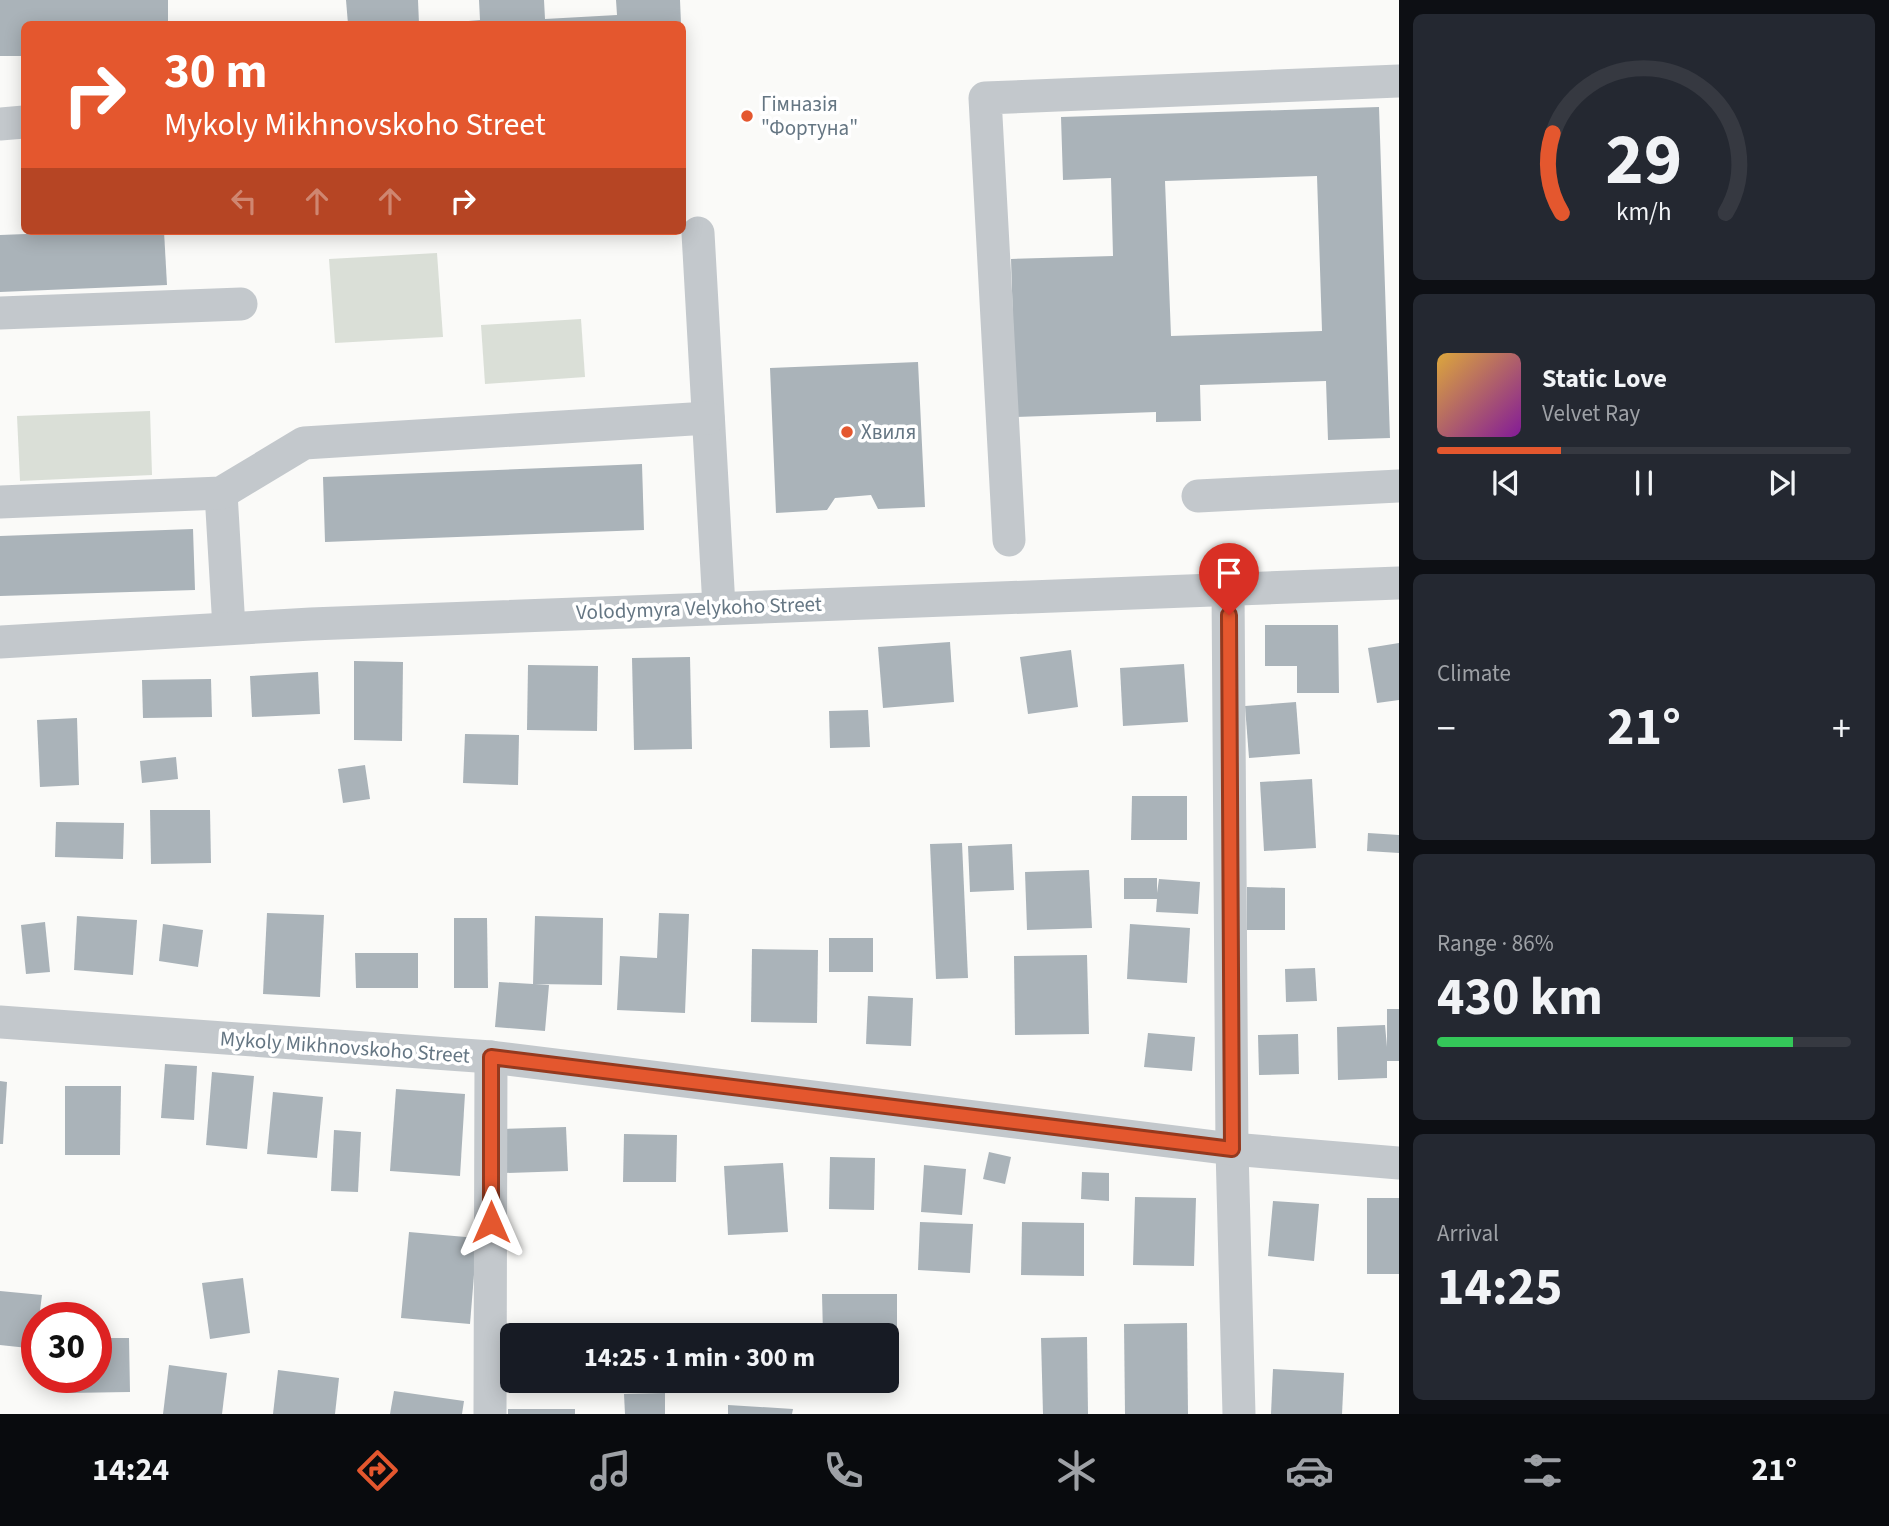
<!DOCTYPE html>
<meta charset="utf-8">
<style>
:root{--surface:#171b24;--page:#242831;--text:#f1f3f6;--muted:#9ea1a6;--line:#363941;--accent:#e4572e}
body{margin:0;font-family:"Source Sans 3",sans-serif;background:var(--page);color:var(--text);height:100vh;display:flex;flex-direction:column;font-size:26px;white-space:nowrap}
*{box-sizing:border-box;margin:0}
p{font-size:23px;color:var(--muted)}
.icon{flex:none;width:38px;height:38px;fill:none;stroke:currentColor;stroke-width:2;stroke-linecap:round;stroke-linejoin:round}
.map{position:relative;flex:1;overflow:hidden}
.panel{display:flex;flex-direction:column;gap:14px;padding:14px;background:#0d0f14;width:490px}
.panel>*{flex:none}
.banner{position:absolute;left:21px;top:21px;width:665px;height:214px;border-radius:10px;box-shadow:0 4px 18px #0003;background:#e4572e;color:#fff;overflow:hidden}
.speed{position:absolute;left:21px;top:1302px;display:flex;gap:14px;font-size:35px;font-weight:700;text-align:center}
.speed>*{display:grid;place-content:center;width:91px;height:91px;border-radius:50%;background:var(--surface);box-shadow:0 4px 18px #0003;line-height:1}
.speed .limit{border:10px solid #d22;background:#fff;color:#111}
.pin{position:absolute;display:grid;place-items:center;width:60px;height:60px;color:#fff;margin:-72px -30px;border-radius:50% 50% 50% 0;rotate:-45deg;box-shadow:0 0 7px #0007}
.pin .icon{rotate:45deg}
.me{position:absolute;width:77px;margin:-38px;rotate:0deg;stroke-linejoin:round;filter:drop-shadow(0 0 5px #0008)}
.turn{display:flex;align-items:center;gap:24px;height:147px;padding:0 28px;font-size:32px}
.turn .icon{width:91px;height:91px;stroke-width:2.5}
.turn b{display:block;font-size:49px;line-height:60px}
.lanes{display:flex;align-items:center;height:66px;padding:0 28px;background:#0003;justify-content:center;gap:35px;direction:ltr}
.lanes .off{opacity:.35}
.big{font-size:52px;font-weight:700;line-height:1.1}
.panel .widget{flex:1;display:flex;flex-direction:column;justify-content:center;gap:10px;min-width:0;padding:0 24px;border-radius:10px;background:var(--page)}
.panel .dial{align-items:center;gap:0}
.dial svg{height:182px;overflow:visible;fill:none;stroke:var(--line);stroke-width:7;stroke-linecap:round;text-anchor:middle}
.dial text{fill:var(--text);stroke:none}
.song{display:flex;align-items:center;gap:21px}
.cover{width:84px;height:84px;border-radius:10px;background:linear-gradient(135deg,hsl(40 70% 55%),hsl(290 70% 35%))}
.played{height:7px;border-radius:4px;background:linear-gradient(90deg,var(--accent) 30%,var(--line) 30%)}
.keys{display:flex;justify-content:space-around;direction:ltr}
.heat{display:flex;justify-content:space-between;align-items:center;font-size:38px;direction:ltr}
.charge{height:10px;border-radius:5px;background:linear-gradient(90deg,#34c759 86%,var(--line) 0)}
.trip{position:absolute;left:500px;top:1323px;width:399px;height:70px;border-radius:10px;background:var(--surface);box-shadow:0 4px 18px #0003;font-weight:700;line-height:70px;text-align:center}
.menu{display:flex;height:112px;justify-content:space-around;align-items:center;background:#090b0e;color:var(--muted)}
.menu .icon{width:49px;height:49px}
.menu .on{color:var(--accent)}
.menu b{font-size:32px;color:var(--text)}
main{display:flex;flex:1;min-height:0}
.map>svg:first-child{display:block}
.park{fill:#dadfd7}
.building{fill:#aab3b9;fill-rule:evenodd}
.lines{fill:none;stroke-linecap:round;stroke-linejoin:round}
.minor{stroke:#c3c8cc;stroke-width:33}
.route-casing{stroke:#94391e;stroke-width:18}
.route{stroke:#e4572e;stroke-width:12}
.poi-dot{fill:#e4572e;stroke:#fff;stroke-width:2.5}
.labels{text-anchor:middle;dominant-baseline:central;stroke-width:7;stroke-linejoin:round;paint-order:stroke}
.poi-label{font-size:21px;fill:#657683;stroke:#fff;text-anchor:start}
.street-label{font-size:21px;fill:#657683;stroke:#fff}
</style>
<main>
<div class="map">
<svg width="1399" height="1414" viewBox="0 0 1399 1414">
<rect width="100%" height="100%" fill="#fafaf8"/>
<g class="park">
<polygon points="437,253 443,337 335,343 329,259"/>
<polygon points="581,319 585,377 485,384 481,325"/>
<polygon points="150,411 152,475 20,481 17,416"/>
</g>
<g class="building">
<polygon points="0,0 168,0 168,24 24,24 24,56 0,56"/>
<polygon points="346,0 418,0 419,24 348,24"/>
<polygon points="479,0 544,0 545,19 617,15 616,0 680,0 681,24 434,24 480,20"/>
<path d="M1379,107L1390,438L1328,440L1326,381L1200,385L1201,421L1156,422V412L1016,417L1011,259L1113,256L1111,178L1063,180L1061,117ZM1317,176L1322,331L1171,336L1165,181Z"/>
<polygon points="103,231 164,231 167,285 0,292 0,235"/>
<polygon points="918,362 925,507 878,509 871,495 835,498 827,510 776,513 770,368"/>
<polygon points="642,464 644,530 325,542 323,477"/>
<polygon points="193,529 195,590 0,596 0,536"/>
<polygon points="1265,625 1338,625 1339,693 1297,693 1297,666 1265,666"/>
<polygon points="950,642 954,702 883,708 878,647"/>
<polygon points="1399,643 1399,700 1377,703 1368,648"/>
<polygon points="1071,650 1078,707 1028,714 1020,657"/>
<polygon points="690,657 692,749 634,750 632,658"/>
<polygon points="354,661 403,662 402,741 354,740"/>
<polygon points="1184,664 1188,722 1123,726 1120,668"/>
<polygon points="528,665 598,666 597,731 527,730"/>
<polygon points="318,672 320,714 252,717 250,676"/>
<polygon points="211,679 212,717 143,718 142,680"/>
<polygon points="1296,702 1300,754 1249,758 1245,706"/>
<polygon points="868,710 870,747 830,748 829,711"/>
<polygon points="77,718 79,785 40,787 37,720"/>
<polygon points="465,734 519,735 518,785 463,783"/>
<polygon points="176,757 178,779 142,783 140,761"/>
<polygon points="365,765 370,799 343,803 338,769"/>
<polygon points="1312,779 1316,848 1264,851 1260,782"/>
<polygon points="1132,796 1187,796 1187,840 1131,840"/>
<polygon points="150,810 210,810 211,863 151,864"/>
<polygon points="56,822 124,823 123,859 55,857"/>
<polygon points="1368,833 1399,835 1399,853 1367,851"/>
<polygon points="962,843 968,978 936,979 930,844"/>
<polygon points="1012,844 1014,890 970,892 968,846"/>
<polygon points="1089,870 1092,928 1027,930 1025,872"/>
<polygon points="1124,878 1157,878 1157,893 1159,879 1200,882 1198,914 1156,912 1157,899 1124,899"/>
<polygon points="1247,887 1285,888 1285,930 1247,930"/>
<polygon points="267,913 324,915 320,997 263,994"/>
<polygon points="659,913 689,914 685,1013 617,1010 620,956 657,958"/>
<polygon points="77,916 137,920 133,975 74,970"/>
<polygon points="535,916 603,918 602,985 535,984 549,985 545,1031 495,1027 499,982 533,984"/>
<polygon points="454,918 487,918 488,988 454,988"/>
<polygon points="45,922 50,972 26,974 21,925"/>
<polygon points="163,924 203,930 198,967 159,961"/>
<polygon points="1130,924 1190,928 1187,983 1127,979"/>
<rect x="829" y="938" width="44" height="34"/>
<polygon points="752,949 818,950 817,1023 751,1022"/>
<polygon points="355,953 418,953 418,988 356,988"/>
<polygon points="1087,955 1089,1034 1015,1035 1014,956"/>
<polygon points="1315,968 1317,1001 1286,1002 1285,969"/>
<polygon points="868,996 913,998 911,1046 866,1044"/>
<polygon points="1387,1009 1399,1009 1399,1061 1387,1061 1387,1078 1338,1080 1337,1027 1385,1025 1387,1047"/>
<polygon points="1148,1033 1195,1037 1192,1071 1144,1067"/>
<polygon points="1298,1034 1299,1074 1259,1075 1258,1035"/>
<polygon points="165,1064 197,1066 194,1120 161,1118"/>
<polygon points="212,1072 254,1076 247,1149 206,1145"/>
<polygon points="0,1081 7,1082 3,1144 0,1144"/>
<polygon points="65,1086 121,1086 120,1155 65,1155"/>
<polygon points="396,1089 465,1094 460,1176 390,1171"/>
<polygon points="273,1092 323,1097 317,1158 267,1154"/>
<polygon points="566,1127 568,1171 505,1173 503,1129"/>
<polygon points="334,1130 361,1132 358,1192 331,1191"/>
<polygon points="624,1134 677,1135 676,1182 623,1182"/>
<polygon points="989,1152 1011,1157 1005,1184 983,1179"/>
<polygon points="830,1157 875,1158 874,1210 829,1209"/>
<polygon points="783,1163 788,1232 728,1235 724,1166"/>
<polygon points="924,1165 966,1169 962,1215 921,1212"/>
<polygon points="1082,1172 1109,1173 1109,1201 1081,1199"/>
<polygon points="1135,1197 1196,1198 1194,1266 1133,1265"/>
<rect x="1367" y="1198" width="32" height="76"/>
<polygon points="1273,1201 1319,1204 1314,1261 1268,1256"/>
<polygon points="920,1222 973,1224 970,1273 918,1270"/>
<polygon points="1022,1222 1084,1223 1084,1276 1021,1275"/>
<polygon points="409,1232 477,1238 470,1324 401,1318"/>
<polygon points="243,1278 250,1333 210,1339 202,1283"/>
<polygon points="0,1291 42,1295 39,1318 37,1318 37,1349 0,1345"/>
<polygon points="822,1294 897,1294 897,1376 887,1376 887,1335 823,1335"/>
<polygon points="1187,1323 1188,1414 1125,1414 1124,1324"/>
<polygon points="1087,1337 1088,1414 1043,1414 1041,1338"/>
<polygon points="96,1338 129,1338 130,1392 67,1393 67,1377 96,1377"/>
<polygon points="169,1365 227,1373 222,1414 163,1414"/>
<polygon points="1273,1369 1344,1373 1342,1414 1271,1414"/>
<polygon points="278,1370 339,1378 335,1414 273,1414"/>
<polygon points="394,1391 464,1401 462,1414 390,1414"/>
<polygon points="665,1393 665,1414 625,1414 624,1394"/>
<polygon points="728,1405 793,1409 792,1414 728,1414"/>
<rect x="508" y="1409" width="67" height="5"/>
</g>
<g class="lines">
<g class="minor">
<polyline points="0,124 24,122"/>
<polyline points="698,233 719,607"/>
<polyline points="0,313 241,304"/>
<polyline points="221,493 229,628"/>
<polyline points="1198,496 1399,486"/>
<polyline points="0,502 221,493 304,443 708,418"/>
<polyline points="1009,540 985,98 1399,81"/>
<polyline points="1228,588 1232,1149 1239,1414"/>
<polyline points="0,642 311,624 1399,583"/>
<polyline points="0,1022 491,1057 1232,1149 1399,1163"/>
<polyline points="490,1414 491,1057"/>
</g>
</g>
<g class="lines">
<g class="route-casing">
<polyline id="route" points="491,1222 491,1057 1232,1149 1229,615"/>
</g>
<use href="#route" class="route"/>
</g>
<g class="poi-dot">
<circle cx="747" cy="116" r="7"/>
<circle cx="847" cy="432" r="7"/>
</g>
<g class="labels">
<g class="poi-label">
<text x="761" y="104">Гімназія<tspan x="761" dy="24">"Фортуна"</tspan></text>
<text x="861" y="432">Хвиля</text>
</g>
<g class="street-label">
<text transform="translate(699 608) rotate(-2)">Volodymyra Velykoho Street</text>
<text transform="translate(345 1047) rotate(4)">Mykoly Mikhnovskoho Street</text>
</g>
</g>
</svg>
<div class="speed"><div class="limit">30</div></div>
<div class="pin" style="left:1229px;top:615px;background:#d93025"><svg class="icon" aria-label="arrive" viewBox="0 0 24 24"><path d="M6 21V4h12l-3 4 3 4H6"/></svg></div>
<svg class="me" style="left:491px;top:1222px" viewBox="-20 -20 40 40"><path d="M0-17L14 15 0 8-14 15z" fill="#e4572e" stroke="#fff" stroke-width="4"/></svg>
<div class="trip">14:25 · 1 min · 300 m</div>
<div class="banner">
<div class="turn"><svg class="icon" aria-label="right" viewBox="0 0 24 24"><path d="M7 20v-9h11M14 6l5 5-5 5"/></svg><div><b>30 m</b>Mykoly Mikhnovskoho Street</div></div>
<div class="lanes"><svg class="icon off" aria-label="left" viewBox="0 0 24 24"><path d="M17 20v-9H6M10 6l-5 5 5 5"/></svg><svg class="icon off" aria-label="ahead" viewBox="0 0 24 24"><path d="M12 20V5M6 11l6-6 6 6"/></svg><svg class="icon off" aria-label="ahead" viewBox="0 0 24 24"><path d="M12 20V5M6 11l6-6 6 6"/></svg><svg class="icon" aria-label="right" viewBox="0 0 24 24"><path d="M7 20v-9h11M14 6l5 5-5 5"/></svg></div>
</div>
</div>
<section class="panel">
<div class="widget dial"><svg viewBox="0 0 100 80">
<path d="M14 69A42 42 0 1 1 86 69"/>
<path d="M14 69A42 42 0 0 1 10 34" stroke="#e4572e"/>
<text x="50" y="56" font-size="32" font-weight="700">29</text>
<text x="50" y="72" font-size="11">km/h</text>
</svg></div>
<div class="widget">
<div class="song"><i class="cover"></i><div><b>Static Love</b><p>Velvet Ray</p></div></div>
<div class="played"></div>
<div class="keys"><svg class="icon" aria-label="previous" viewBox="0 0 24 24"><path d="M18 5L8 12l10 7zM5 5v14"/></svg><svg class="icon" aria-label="pause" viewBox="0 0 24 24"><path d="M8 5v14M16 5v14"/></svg><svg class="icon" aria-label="next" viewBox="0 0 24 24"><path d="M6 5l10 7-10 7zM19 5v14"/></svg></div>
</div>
<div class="widget"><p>Climate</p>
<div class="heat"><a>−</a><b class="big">21°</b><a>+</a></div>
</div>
<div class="widget"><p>Range · 86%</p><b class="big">430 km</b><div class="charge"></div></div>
<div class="widget"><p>Arrival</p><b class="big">14:25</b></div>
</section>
</main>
<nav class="menu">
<b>14:24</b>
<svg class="icon on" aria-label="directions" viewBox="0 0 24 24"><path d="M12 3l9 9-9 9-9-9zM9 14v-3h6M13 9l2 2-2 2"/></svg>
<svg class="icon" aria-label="music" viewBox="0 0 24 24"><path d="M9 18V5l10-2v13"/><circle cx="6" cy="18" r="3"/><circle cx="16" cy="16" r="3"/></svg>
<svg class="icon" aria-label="phone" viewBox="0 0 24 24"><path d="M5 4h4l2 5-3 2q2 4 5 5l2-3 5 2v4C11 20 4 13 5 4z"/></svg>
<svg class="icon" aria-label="climate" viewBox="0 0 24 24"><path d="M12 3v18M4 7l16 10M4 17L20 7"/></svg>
<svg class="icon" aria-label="car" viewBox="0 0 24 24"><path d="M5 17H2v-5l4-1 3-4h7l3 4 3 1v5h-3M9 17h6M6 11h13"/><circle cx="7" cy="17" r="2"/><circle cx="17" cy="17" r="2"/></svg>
<svg class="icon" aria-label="filters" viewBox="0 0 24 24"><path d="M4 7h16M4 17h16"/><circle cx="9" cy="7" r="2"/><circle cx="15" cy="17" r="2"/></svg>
<b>21°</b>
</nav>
